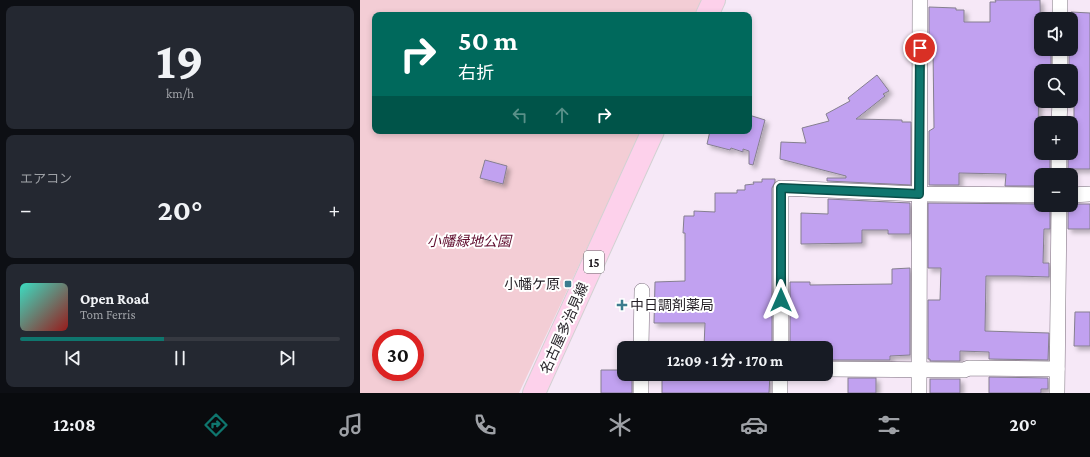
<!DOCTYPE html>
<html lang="ja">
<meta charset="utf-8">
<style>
:root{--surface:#171b24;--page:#242831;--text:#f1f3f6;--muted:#9ea1a6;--line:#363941;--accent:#0f766e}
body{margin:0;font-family:"Crimson Pro","Noto Sans JP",serif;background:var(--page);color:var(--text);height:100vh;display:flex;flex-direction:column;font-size:15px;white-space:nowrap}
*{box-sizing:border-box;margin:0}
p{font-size:13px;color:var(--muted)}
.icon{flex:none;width:22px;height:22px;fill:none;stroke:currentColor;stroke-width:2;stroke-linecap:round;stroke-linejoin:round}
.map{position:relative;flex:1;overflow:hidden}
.side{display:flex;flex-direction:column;gap:6px;padding:6px;background:#0d0f14;width:360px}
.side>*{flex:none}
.top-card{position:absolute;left:12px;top:12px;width:380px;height:122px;border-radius:8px;box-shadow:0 2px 6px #0003;background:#00695c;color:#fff;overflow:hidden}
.tools{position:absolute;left:674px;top:12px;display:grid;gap:8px}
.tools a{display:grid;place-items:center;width:44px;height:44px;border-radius:8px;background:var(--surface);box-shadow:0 2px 6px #0003;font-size:20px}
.speed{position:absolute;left:12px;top:329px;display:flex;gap:8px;font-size:20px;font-weight:700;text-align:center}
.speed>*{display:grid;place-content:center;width:52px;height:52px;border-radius:50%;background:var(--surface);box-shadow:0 2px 6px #0003;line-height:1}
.speed .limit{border:6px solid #d22;background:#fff;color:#111}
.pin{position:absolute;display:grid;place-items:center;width:34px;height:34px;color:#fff;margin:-17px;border:2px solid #fff;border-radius:50%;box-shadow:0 1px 4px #0007}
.me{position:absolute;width:44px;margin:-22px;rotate:0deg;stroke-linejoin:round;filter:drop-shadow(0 0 3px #0008)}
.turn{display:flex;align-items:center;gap:14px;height:84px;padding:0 20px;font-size:18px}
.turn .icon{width:52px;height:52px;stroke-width:2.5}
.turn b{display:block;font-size:28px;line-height:34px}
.lanes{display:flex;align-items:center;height:38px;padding:0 20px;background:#0003;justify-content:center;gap:20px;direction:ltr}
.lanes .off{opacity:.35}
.big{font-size:30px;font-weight:700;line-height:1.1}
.side .widget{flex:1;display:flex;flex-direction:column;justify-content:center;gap:6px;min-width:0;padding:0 14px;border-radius:8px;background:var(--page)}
.side .dial{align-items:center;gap:0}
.dial b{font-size:52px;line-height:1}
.song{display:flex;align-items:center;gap:12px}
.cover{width:48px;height:48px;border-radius:6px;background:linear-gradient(135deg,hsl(170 70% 55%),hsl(0 70% 35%))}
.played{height:4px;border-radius:2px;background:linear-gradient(90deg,var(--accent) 45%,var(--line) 45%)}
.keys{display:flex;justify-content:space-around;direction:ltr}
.heat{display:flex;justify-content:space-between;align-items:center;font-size:22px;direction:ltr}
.trip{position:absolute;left:257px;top:341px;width:216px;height:40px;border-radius:8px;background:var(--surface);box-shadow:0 2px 6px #0003;font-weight:700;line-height:40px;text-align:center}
.dock{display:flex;height:64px;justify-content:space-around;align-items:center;background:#090b0e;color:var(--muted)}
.dock .icon{width:28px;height:28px}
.dock .selected{color:var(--accent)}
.dock b{font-size:18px;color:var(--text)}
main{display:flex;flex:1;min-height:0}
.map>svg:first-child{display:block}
.green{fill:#f3cdd5;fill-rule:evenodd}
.building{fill:#c1a1f0;stroke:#857f8f;filter:url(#shadow)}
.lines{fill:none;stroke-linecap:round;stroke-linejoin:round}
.street-casing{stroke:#776b79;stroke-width:16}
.primary-casing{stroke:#d3d2d3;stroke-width:24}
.street{stroke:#fff;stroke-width:15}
.primary{stroke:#fdd1eb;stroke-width:22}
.route-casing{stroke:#0a4d48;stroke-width:10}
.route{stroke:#0f766e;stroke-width:7}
.poi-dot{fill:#3b7b8e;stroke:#fff;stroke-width:1.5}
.labels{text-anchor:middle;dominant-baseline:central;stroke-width:4;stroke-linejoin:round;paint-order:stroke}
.shield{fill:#fff;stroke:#666266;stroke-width:1}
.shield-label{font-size:13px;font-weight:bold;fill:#241f25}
.park-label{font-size:14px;font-style:italic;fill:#5f0d2e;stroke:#fff}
.poi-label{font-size:14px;fill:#241f25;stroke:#fff;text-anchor:end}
.street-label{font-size:14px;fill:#241f25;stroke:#fff}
</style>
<main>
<section class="side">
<div class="widget dial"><b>19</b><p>km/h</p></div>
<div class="widget"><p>エアコン</p>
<div class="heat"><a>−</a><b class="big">20°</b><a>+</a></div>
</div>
<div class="widget">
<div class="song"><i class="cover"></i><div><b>Open Road</b><p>Tom Ferris</p></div></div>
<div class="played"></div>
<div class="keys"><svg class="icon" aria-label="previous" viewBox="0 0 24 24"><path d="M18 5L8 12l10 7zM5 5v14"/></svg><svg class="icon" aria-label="pause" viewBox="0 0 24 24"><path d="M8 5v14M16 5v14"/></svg><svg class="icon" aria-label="next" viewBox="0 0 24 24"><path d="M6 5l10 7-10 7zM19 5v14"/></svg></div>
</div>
</section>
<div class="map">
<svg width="730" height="393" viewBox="0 0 730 393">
<defs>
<filter id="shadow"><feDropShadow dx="3.5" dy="3.5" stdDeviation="2" flood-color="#0004"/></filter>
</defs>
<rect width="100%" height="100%" fill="#f6e8f7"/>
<path class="green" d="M0,0H344L337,15H15V131H282L159,393H0ZM21,338H55V372H21Z"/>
<g class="building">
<polygon points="635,0 680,0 681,49 691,49 691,71 681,71 681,82 679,82 678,130 681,130 681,153 690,153 690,175 681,175 681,186 645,186 646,174 599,173 599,185 569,185 569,131 574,128 573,49 569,49 569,7 596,8 596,10 604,10 604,22 630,22 630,2 636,2"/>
<polygon points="711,12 730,13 730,169 708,169 708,153 711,153 711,123 714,123 714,94 711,94 711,71 709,71 709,49 711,49"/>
<polygon points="517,75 529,91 523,94 525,96 496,119 542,120 542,122 551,122 551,185 467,181 467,178 486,178 486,176 420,159 421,142 446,143 442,128 469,121 466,114 490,101 488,98"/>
<polygon points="389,115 405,120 393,165 389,164 389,151 383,149 383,152 371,148 370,150 347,144 350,131 389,131"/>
<polygon points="125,160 147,166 143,184 120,178"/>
<polygon points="402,179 415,179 415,182 412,188 412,344 398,345 398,348 344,347 345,323 294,323 295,282 325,281 325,233 323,233 324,216 334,216 334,211 355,212 355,193 377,193 377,190 385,190 385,185 394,184 393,182 402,182"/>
<polygon points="468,199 550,203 550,234 528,234 528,230 502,230 502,243 441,244 441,213 468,214"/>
<polygon points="568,203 681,204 681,206 690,207 690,229 684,229 683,263 689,263 689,277 656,276 626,276 625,331 689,333 688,360 629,359 629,352 600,351 600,361 570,361 570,359 568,359 568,300 580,300 581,268 568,268"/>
<polygon points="712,204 730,204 730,229 708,229 708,207 712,207"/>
<polygon points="550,268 550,355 530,356 530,360 466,360 466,348 430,348 430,282 450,282 450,285 532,284 532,269"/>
<polygon points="715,312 730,312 730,346 714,346"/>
<polygon points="241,370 264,370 264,374 269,374 269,376 272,375 272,393 241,393"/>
<polygon points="356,374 410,374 409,393 302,393 302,378 356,378"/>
<polygon points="629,377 688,378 688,389 681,389 681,393 629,393"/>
<rect x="488" y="378" width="28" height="15"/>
<rect x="570" y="379" width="30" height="14"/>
</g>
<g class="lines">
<g class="street-casing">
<g id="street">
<polyline points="700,19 700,0"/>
<polyline points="700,71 700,49"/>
<polyline points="699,123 700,101"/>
<polyline points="699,175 699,153"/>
<polyline points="711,195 730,194"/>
<polyline points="281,348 282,291"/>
<polyline points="421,348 421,188 559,194 681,195"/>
<polyline points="466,369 604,370 609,368 697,369"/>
<polyline points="281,393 281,374"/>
<polyline points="420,393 420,374"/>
<polyline points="559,393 560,0"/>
<polyline points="697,393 699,205"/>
</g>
</g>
<g class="primary-casing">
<g id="primary">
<polyline points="347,15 354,0"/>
<polyline points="174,393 293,131"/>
</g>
</g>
<use href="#street" class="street"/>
<use href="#primary" class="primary"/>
</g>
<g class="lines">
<g class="route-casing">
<polyline id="route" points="421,300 421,188 559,194 560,48"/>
</g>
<use href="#route" class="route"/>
</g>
<g class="poi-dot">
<rect x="204" y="280" width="8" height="8" rx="2"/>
<path d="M260 299h4v4h4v4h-4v4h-4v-4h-4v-4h4z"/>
</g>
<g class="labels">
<rect class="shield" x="224" y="251" width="20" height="22" rx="3"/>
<g class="shield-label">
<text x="234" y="262">15</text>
</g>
<g class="park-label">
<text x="109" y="241">小幡緑地公園</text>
</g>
<g class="poi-label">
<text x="200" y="284">小幡ケ原</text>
<text x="270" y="305" text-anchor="start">中日調剤薬局</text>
</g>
<g class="street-label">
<text transform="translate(204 328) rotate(-66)">名古屋多治見線</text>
</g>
</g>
</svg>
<div class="tools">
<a><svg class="icon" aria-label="sound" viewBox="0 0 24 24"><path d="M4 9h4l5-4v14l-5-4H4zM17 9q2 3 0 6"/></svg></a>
<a><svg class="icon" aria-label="search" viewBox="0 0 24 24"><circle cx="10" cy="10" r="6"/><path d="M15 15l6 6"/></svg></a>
<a>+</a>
<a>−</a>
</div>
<div class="speed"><div class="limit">30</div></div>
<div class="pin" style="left:560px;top:48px;background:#d93025"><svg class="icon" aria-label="arrive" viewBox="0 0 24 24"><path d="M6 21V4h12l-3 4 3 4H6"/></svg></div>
<svg class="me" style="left:421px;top:300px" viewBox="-20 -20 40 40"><path d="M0-17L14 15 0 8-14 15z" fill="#0f766e" stroke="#fff" stroke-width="4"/></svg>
<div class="trip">12:09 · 1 分 · 170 m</div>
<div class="top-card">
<div class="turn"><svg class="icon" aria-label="right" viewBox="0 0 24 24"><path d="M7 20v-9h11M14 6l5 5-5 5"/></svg><div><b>50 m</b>右折</div></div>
<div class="lanes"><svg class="icon off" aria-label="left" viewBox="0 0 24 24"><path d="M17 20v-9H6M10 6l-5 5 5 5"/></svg><svg class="icon off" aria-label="ahead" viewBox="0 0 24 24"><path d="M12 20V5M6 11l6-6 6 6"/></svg><svg class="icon" aria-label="right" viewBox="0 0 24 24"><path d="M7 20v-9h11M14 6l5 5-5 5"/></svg></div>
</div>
</div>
</main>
<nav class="dock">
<b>12:08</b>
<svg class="icon selected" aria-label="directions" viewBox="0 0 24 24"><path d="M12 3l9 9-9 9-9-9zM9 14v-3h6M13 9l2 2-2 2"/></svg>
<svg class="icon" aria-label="music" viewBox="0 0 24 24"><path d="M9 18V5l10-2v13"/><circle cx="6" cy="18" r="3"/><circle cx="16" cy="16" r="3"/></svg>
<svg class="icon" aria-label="phone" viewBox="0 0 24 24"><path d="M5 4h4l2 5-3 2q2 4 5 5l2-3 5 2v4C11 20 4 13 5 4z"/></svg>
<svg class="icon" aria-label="climate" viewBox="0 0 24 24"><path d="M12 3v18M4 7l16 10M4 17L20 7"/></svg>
<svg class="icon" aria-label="car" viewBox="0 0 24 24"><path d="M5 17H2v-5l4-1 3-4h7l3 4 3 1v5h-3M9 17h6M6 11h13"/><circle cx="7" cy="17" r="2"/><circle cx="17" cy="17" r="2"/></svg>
<svg class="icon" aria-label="filters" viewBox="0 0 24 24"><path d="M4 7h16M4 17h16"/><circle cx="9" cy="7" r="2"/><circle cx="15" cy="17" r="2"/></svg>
<b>20°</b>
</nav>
